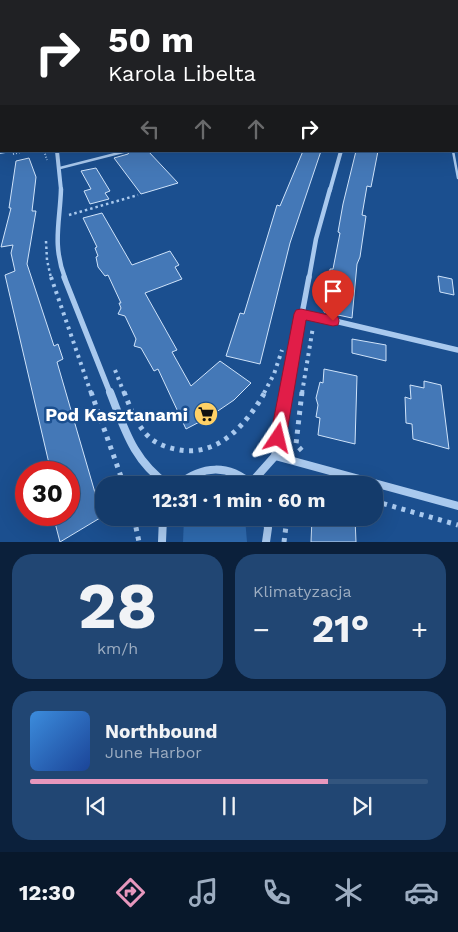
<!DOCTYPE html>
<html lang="pl">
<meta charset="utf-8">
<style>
:root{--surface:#143b6b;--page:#214673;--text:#f1f3f6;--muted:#9dadc1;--line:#33557e;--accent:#e797bd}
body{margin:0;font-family:"Work Sans",sans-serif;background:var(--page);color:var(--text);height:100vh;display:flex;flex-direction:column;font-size:19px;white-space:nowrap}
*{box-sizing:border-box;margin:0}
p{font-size:16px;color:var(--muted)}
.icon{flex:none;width:28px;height:28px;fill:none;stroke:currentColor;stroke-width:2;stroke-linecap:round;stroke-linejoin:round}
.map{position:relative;height:542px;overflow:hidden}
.sheet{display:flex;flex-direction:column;gap:12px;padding:12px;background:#0b203b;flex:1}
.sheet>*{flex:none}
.banner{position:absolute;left:0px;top:0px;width:459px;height:152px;box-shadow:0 5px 20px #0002,0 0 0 1px var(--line);background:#202124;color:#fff;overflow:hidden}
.speed{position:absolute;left:15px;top:461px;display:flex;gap:10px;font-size:25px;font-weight:700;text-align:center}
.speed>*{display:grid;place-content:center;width:65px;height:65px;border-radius:50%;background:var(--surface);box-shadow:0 5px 20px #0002,0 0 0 1px var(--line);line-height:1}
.speed .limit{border:8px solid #d22;background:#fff;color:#111}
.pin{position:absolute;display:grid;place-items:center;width:42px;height:42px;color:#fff;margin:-51px -21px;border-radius:50% 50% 50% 0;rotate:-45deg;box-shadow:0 0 5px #0007}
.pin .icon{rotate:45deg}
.me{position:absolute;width:55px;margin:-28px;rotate:10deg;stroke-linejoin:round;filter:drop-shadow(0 0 4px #0008)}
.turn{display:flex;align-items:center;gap:18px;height:105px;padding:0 25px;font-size:22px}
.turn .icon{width:65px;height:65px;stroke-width:2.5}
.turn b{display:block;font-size:35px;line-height:42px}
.lanes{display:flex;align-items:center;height:48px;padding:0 25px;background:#0003;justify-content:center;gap:25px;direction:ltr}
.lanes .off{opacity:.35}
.big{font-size:38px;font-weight:700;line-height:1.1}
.sheet .tile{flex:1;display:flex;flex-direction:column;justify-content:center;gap:8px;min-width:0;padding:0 18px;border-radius:20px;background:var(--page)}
.sheet .dial{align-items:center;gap:0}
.dial b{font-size:65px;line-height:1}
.song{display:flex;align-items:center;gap:15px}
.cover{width:60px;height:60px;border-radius:8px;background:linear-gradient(135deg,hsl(210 70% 55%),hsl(220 70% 35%))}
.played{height:5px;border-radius:2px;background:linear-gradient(90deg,var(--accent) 75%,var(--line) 75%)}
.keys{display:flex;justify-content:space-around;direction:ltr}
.heat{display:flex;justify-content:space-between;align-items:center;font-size:28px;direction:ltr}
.sheet .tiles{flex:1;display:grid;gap:12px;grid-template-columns:1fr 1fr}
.tile:last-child{grid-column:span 2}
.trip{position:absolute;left:95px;top:476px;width:288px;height:50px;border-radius:20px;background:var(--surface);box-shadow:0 5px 20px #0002,0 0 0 1px var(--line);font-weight:700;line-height:50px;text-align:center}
.tabs{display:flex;height:80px;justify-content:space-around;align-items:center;background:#08182b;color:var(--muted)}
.tabs .icon{width:35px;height:35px}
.tabs .current{color:var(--accent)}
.tabs b{font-size:22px;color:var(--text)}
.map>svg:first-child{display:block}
.green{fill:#2e69ad}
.building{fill:#4478b7;stroke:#cfe3fa}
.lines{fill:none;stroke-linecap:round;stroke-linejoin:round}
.path-far3{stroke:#a9c9ee;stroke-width:2;stroke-dasharray:1 2;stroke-linecap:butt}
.path-far2{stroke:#a9c9ee;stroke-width:2.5;stroke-dasharray:2.5 3;stroke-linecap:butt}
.path-far1{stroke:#a9c9ee;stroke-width:4;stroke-dasharray:3 4.5;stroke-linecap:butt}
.path{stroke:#a9c9ee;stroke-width:5;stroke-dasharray:4 5.5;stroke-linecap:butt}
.lane{stroke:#a9c9ee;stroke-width:2.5}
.street-far4{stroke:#a9c9ee;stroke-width:2.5}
.street-far3{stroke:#a9c9ee;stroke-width:4}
.street-far2{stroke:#a9c9ee;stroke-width:4.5}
.street-far1{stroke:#a9c9ee;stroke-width:5.5}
.street{stroke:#a9c9ee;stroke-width:8}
.route{fill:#e11d48;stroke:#92132f}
.labels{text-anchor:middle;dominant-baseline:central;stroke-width:5;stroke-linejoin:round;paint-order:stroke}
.near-poi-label{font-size:18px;font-weight:bold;fill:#fff;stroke:#1b4f8f;text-anchor:end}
</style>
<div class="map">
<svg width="458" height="542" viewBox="0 0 458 542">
<rect width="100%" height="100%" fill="#1b4f8f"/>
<polygon class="green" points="184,518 245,518 247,542 183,542"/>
<g class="building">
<polygon points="130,151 148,151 178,183 141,194 114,158 128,154"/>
<polygon points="303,151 321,151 290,243 260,364 226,356 240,313 244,314 277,205 280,206"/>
<polygon points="356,151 378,151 371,187 367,186 362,215 366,216 360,257 357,264 352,318 324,312 330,269 333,269 340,233 338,232 343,204"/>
<polygon points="29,158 36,177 32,211 36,211 27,264 54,346 58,344 63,359 57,362 98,503 95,504 100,518 60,542 53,515 69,515 69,472 51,472 5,275 15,271 11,253 13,245 1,247 11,208 9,208 16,161"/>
<polygon points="96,168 110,191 105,193 109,199 90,204 84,191 91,189 81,171"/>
<polygon points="102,213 132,265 170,251 179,265 175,267 182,279 145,293 177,350 172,352 191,386 220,361 251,383 234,400 209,417 186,429 158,369 154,371 141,348 134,346 136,339 125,316 118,314 121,308 119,303 121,303 108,275 105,276 98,267 96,257 98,256 95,248 97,247 83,218"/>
<polygon points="438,276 452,279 454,295 440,292"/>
<polygon points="352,339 386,345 386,361 352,353"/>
<polygon points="324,369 357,376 355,444 318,435 320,418 316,417 318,405 316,398 320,382 323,383"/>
<polygon points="424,381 441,385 449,449 413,439 412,424 406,423 405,397 411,399 410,385 424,388"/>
<polygon points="312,518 355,518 356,542 311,542"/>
</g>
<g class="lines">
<g class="path-far3">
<polyline points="44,151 47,160"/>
<polyline points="13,154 25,151"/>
</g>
<g class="path-far2">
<polyline points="69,215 138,195"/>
<polyline points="46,241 47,260 51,278"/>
</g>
<g class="path-far1">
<polyline points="51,277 91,393"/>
<polyline points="115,370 124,393"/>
<polyline points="264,393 274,374 282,350"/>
<polyline points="302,393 313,327"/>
</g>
<g class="path">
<polyline points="91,392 124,485"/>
<path d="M124,392C130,407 136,424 148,436C155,443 165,447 175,449C217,459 246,425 265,392"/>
<polyline points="302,392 296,444 303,452"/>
<polyline points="298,485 300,480 319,485"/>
<polyline points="374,501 458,525"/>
<polyline points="134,518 139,542"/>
<polyline points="284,542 287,518"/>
</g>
<g class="lane">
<polyline points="453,151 458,178"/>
<polyline points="60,168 127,151"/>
</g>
<polyline class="street-far4" points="0,75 1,77"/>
<g class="street-far3">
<polyline points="57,151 61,190"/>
<polyline points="0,152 5,151"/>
<polyline points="330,190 341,151"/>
</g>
<g class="street-far2">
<path d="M61,189C60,222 52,245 65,278"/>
<polyline points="309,278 316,239 330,189"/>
</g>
<g class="street-far1">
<polyline points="64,277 110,393"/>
<polyline points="301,313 458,350"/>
<polyline points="287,393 309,277"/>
</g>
<g class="street">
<path d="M110,392C125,430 133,460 168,485"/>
<polyline points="275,456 458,506"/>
<polyline points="251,483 275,456 287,392"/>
<path d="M178,485C202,465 229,464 252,485"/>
<polyline points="266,518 268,528 266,542"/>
<polyline points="162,542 163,518"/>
</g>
</g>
<linearGradient id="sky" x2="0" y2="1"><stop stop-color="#0f2b4f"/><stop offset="0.47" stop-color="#39639b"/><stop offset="1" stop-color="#39639b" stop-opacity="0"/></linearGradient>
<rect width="458" height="144" fill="url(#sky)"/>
<polygon class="route" points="301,309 333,316 338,317 339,321 338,325 333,326 306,320 286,438 284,444 278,446 272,444 270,438 294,314 296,310"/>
<defs>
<g id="supermarket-disc" transform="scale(1.25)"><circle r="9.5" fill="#ffd166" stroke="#1b4f8f"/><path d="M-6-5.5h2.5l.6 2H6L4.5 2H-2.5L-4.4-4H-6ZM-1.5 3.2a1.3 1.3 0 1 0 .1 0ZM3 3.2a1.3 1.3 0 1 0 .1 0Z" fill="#111"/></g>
</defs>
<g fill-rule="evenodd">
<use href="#supermarket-disc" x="206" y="414"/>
</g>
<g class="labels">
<g class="near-poi-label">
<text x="188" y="414">Pod Kasztanami</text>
</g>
</g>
</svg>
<div class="speed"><div class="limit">30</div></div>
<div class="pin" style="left:333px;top:321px;background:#d93025"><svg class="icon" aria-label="arrive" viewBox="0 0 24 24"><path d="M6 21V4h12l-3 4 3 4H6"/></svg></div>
<svg class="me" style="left:278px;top:438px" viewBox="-20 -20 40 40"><path d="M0-17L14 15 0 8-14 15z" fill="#e11d48" stroke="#fff" stroke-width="4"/></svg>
<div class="trip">12:31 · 1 min · 60 m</div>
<div class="banner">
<div class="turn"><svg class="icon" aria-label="right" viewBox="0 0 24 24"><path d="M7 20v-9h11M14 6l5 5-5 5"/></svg><div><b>50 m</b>Karola Libelta</div></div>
<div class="lanes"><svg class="icon off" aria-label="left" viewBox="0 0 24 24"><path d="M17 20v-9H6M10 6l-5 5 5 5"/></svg><svg class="icon off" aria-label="ahead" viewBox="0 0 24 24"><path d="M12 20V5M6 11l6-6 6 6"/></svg><svg class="icon off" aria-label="ahead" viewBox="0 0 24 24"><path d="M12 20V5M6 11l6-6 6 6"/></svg><svg class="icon" aria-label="right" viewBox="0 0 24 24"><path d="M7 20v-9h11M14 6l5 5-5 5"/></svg></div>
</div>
</div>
<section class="sheet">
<div class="tiles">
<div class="tile dial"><b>28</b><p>km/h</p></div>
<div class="tile"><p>Klimatyzacja</p>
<div class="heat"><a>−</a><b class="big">21°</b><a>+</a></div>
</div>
<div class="tile">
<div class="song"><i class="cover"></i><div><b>Northbound</b><p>June Harbor</p></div></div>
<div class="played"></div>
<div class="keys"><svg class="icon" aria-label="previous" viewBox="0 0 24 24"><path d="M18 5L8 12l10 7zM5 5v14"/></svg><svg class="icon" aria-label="pause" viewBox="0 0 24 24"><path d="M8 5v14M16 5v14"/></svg><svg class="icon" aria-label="next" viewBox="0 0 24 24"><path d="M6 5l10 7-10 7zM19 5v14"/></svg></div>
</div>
</div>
</section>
<nav class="tabs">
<b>12:30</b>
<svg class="icon current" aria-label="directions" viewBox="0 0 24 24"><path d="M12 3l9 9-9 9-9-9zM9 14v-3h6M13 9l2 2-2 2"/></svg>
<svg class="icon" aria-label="music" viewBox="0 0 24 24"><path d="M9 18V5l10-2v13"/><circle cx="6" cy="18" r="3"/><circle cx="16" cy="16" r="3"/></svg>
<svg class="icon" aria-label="phone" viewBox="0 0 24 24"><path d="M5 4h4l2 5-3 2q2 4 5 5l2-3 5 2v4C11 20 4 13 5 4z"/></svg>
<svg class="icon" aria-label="climate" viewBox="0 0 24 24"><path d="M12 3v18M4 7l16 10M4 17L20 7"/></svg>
<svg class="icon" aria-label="car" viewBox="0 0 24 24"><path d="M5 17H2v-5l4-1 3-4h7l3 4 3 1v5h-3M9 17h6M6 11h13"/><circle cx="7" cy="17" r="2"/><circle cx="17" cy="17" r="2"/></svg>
</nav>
